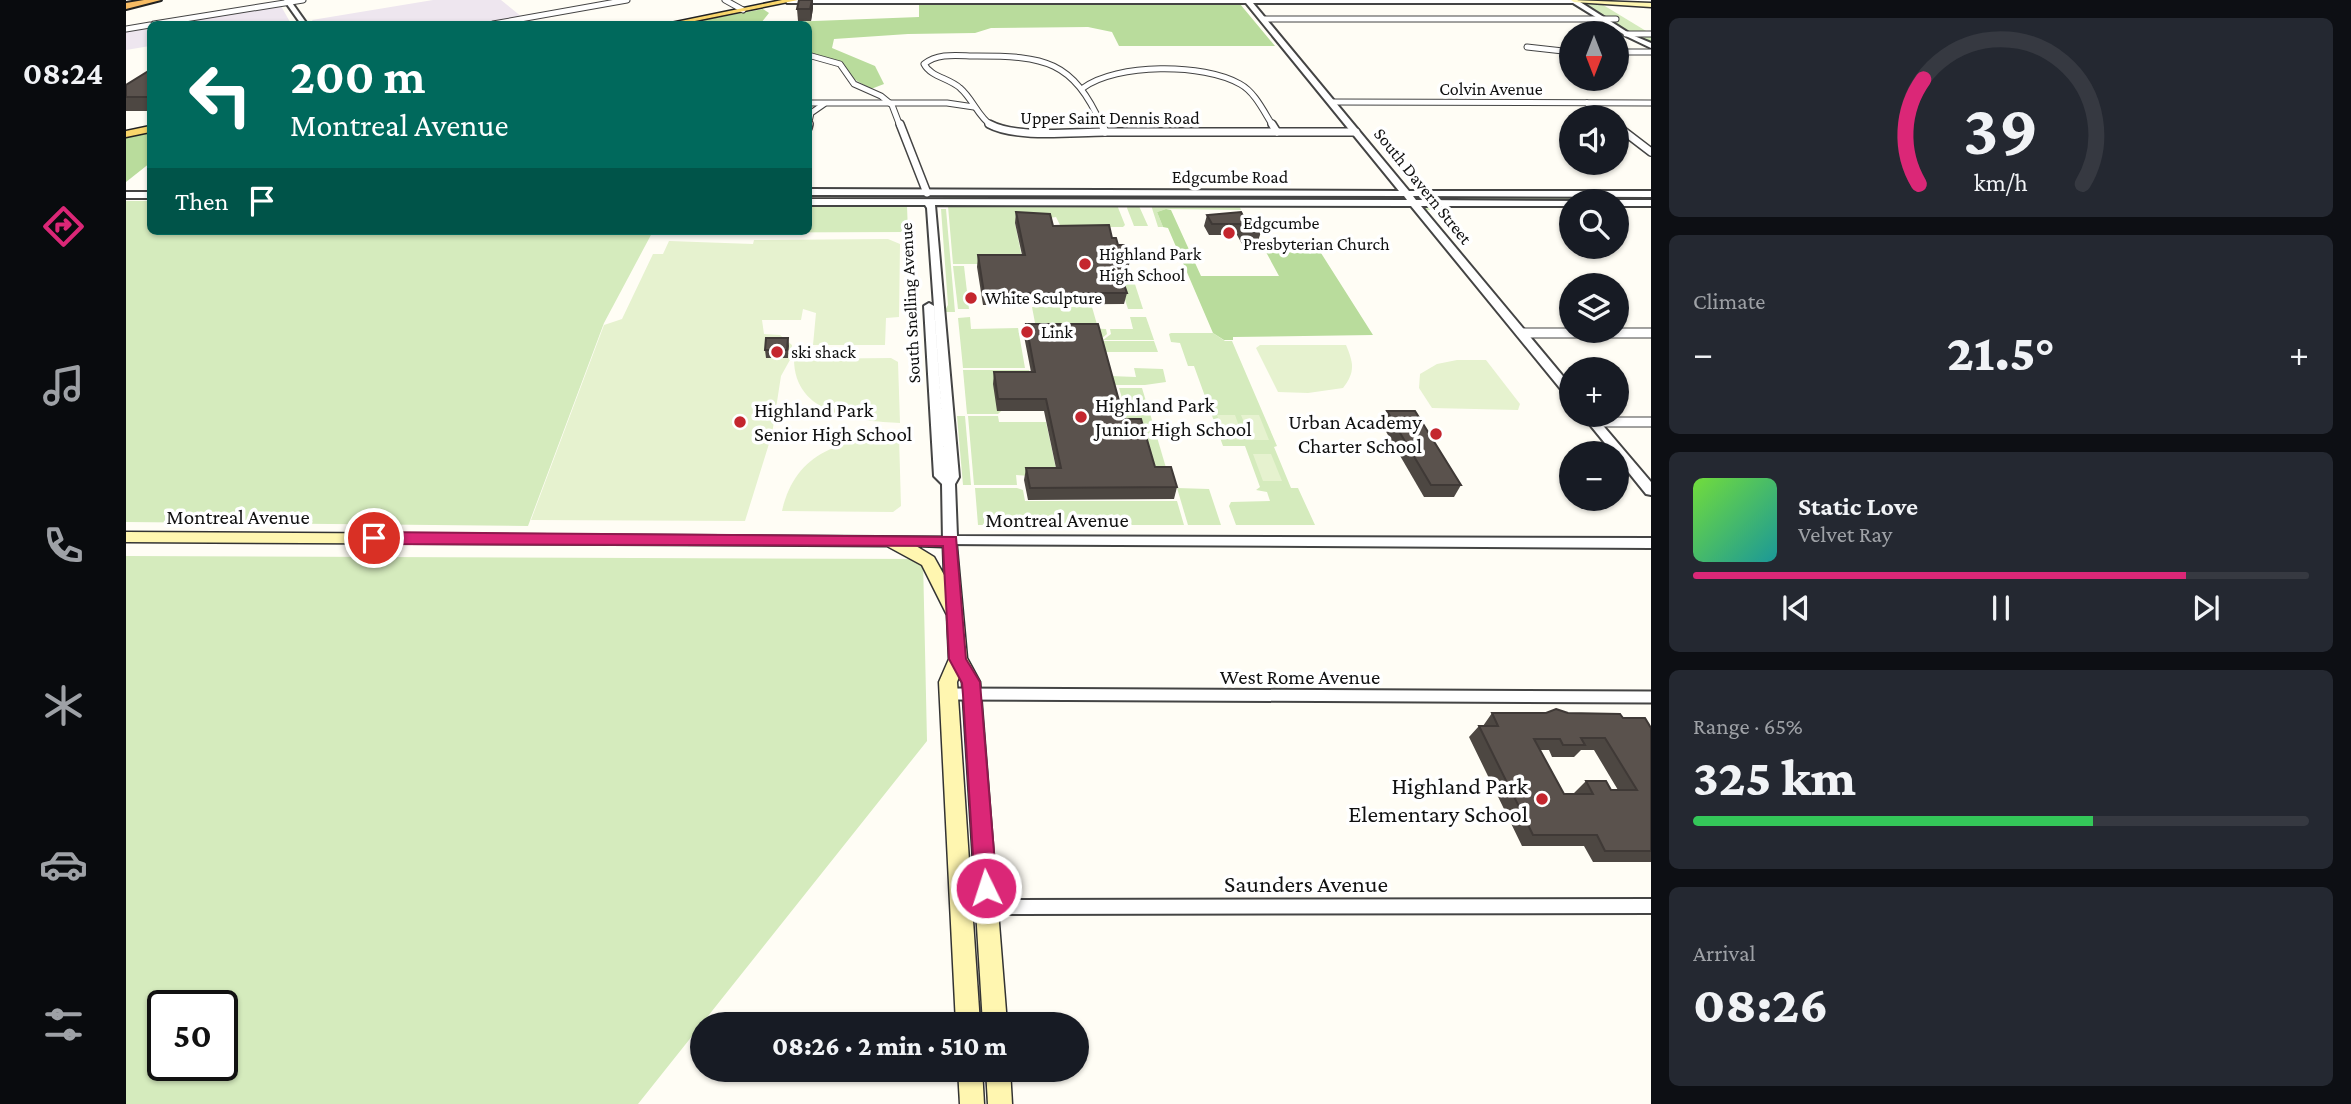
<!DOCTYPE html>
<meta charset="utf-8">
<style>
:root{--surface:#171b24;--page:#242831;--text:#f1f3f6;--muted:#9ea1a6;--line:#363941;--accent:#db2777}
body{margin:0;font-family:"Crimson Pro",serif;background:var(--page);color:var(--text);height:100vh;display:flex;flex-direction:column;font-size:26px;white-space:nowrap}
*{box-sizing:border-box;margin:0}
p{font-size:23px;color:var(--muted)}
.icon{flex:none;width:38px;height:38px;fill:none;stroke:currentColor;stroke-width:2;stroke-linecap:round;stroke-linejoin:round}
.map{position:relative;flex:1;overflow:hidden}
.panel{display:flex;flex-direction:column;gap:18px;padding:18px;background:#0d0f14;width:700px}
.panel>*{flex:none}
.top-card{position:absolute;left:21px;top:21px;width:665px;height:214px;border-radius:10px;box-shadow:0 2px 5px #0004;background:#00695c;color:#fff;overflow:hidden}
.needle{width:46px;rotate:180deg}
.tools{position:absolute;left:1433px;top:21px;display:grid;gap:14px}
.tools a{display:grid;place-items:center;width:70px;height:70px;border-radius:50%;background:var(--surface);box-shadow:0 2px 5px #0004;font-size:35px}
.speed{position:absolute;left:21px;top:990px;display:flex;gap:14px;font-size:35px;font-weight:700;text-align:center}
.speed>*{display:grid;place-content:center;width:91px;height:91px;border-radius:50%;background:var(--surface);box-shadow:0 2px 5px #0004;line-height:1}
.speed .limit{border:4px solid #111;border-radius:10px;background:#fff;color:#111}
.pin{position:absolute;display:grid;place-items:center;width:60px;height:60px;color:#fff;margin:-30px;border:4px solid #fff;border-radius:50%;box-shadow:0 2px 7px #0007}
.me{position:absolute;width:77px;margin:-38px;rotate:356deg;stroke-linejoin:round;filter:drop-shadow(0 0 5px #0008)}
.turn{display:flex;align-items:center;gap:24px;height:147px;padding:0 28px;font-size:32px}
.turn .icon{width:91px;height:91px;stroke-width:2.5}
.turn b{display:block;font-size:49px;line-height:60px}
.then{display:flex;align-items:center;height:66px;padding:0 28px;background:#0003;gap:14px;font-size:26px}
.big{font-size:52px;font-weight:800;line-height:1.1}
.panel .tile{flex:1;display:flex;flex-direction:column;justify-content:center;gap:10px;min-width:0;padding:0 24px;border-radius:10px;background:var(--page)}
.panel .dial{align-items:center;gap:0}
.dial svg{height:182px;overflow:visible;fill:none;stroke:var(--line);stroke-width:7;stroke-linecap:round;text-anchor:middle}
.dial text{fill:var(--text);stroke:none}
.song{display:flex;align-items:center;gap:21px}
.cover{width:84px;height:84px;border-radius:10px;background:linear-gradient(135deg,hsl(100 70% 55%),hsl(180 70% 35%))}
.played{height:7px;border-radius:4px;background:linear-gradient(90deg,var(--accent) 80%,var(--line) 80%)}
.keys{display:flex;justify-content:space-around;direction:ltr}
.heat{display:flex;justify-content:space-between;align-items:center;font-size:38px;direction:ltr}
.charge{height:10px;border-radius:5px;background:linear-gradient(90deg,#34c759 65%,var(--line) 0)}
.trip{position:absolute;left:564px;top:1012px;width:399px;height:70px;border-radius:35px;background:var(--surface);box-shadow:0 2px 5px #0004;font-weight:800;line-height:70px;text-align:center}
main{display:flex;flex:1;min-height:0}
.tabs{display:flex;flex-direction:column;width:126px;justify-content:space-around;align-items:center;background:#090b0e;color:var(--muted)}
.tabs .icon{width:49px;height:49px}
.tabs .selected{color:var(--accent)}
.tabs b{font-size:32px;color:var(--text)}
.map>svg:first-child{display:block}
.industrial{fill:#eee6ef}
.green{fill:#d5ebbd;fill-rule:evenodd}
.forest{fill:#b9dc9c}
.pitch{fill:#e6f2cf}
.lines{fill:none;stroke-linecap:round;stroke-linejoin:round}
.minor-far4-casing{stroke:#444;stroke-width:7}
.minor-far3-casing{stroke:#444;stroke-width:10}
.minor-far2-casing{stroke:#444;stroke-width:11}
.minor-far1-casing{stroke:#444;stroke-width:15}
.minor-casing{stroke:#444;stroke-width:18}
.tertiary-casing{stroke:#444;stroke-width:4}
.secondary-casing{stroke:#333;stroke-width:3}
.primary-casing{stroke:#222;stroke-width:3}
.trunk-casing{stroke:#222;stroke-width:4}
.minor-far4{stroke:#fff;stroke-width:5}
.minor-far3{stroke:#fff;stroke-width:7}
.minor-far2{stroke:#fff;stroke-width:9}
.minor-far1{stroke:#fff;stroke-width:11}
.minor{stroke:#fff;stroke-width:14}
.tertiary{fill:#fff;fill-rule:evenodd}
.secondary{fill:#fff6b0;fill-rule:evenodd}
.primary{fill:#f9d66b;fill-rule:evenodd}
.trunk{fill:#f7bc64;fill-rule:evenodd}
.wall{fill:#4d4742;fill-rule:evenodd}
.shaded-wall{fill:#3f3936}
.building{fill:#5a524d;stroke:#3f3936;stroke-width:2;fill-rule:evenodd}
.route{fill:#db2777;stroke:#8e194d;stroke-width:2}
.poi-dot{fill:#c4262e;stroke:#fff;stroke-width:2.5}
.labels{text-anchor:middle;dominant-baseline:central;stroke-width:7;stroke-linejoin:round;paint-order:stroke}
.far-street-label{font-size:18px;fill:#111;stroke:#fff}
.far-poi-label{font-size:18px;fill:#111;stroke:#fff;text-anchor:start}
.poi-label{font-size:21px;fill:#111;stroke:#fff;text-anchor:start}
.street-label{font-size:21px;fill:#111;stroke:#fff}
.near-poi-label{font-size:24px;fill:#111;stroke:#fff;text-anchor:end}
.near-street-label{font-size:24px;fill:#111;stroke:#fff}
</style>
<main>
<nav class="tabs">
<b>08:24</b>
<svg class="icon selected" aria-label="directions" viewBox="0 0 24 24"><path d="M12 3l9 9-9 9-9-9zM9 14v-3h6M13 9l2 2-2 2"/></svg>
<svg class="icon" aria-label="music" viewBox="0 0 24 24"><path d="M9 18V5l10-2v13"/><circle cx="6" cy="18" r="3"/><circle cx="16" cy="16" r="3"/></svg>
<svg class="icon" aria-label="phone" viewBox="0 0 24 24"><path d="M5 4h4l2 5-3 2q2 4 5 5l2-3 5 2v4C11 20 4 13 5 4z"/></svg>
<svg class="icon" aria-label="climate" viewBox="0 0 24 24"><path d="M12 3v18M4 7l16 10M4 17L20 7"/></svg>
<svg class="icon" aria-label="car" viewBox="0 0 24 24"><path d="M5 17H2v-5l4-1 3-4h7l3 4 3 1v5h-3M9 17h6M6 11h13"/><circle cx="7" cy="17" r="2"/><circle cx="17" cy="17" r="2"/></svg>
<svg class="icon" aria-label="filters" viewBox="0 0 24 24"><path d="M4 7h16M4 17h16"/><circle cx="9" cy="7" r="2"/><circle cx="15" cy="17" r="2"/></svg>
</nav>
<div class="map">
<svg width="1525" height="1104" viewBox="0 0 1525 1104">
<rect width="100%" height="100%" fill="#fffdf5"/>
<g class="industrial">
<polygon points="307,0 375,0 396,17 357,24 189,24 186,20"/>
<polygon points="151,6 155,6 164,22 148,24 38,24"/>
<polygon points="24,27 24,46 0,50 0,31"/>
</g>
<g class="green">
<polygon points="1438,0 1469,0 1525,34 1525,50"/>
<polygon points="1271,189 1525,192 1525,205 1446,201 1304,206 1307,210 1289,210 1282,206 1113,205 1115,210 1040,209 1031,212 1037,227 1032,227 1025,205 1013,206 1022,226 1008,226 1001,208 1002,205 991,205 999,225 997,227 935,227 930,217 889,223 896,258 892,264 827,264 822,206 814,191"/>
<polygon points="0,201 24,201 24,231 682,231 683,205 781,206 782,232 526,233 478,323 402,526 0,522"/>
<polygon points="815,209 820,209 829,312 818,312 822,305"/>
<polygon points="827,266 838,266 843,309 832,309"/>
<polygon points="991,275 1006,275 1017,309 1002,309"/>
<polygon points="906,307 966,307 972,328 954,328 980,329 981,334 975,339 910,328"/>
<polygon points="844,317 845,329 892,328 899,368 837,368 832,318"/>
<polygon points="1004,317 1020,317 1028,340 977,340 985,334 984,329 1007,329"/>
<polygon points="1045,333 1087,333 1099,341 1106,341 1151,446 1148,447 1165,488 1172,488 1189,525 1110,525 1103,506 1105,502 1144,501 1141,492 1130,490 1134,487 1119,446 1097,446 1068,366 1062,366 1054,343 1045,342 1043,334"/>
<polygon points="976,341 1028,341 1032,352 979,352"/>
<polygon points="1008,368 1037,369 1040,382 1019,385 986,385 984,376 1010,377"/>
<polygon points="837,370 903,370 905,384 872,414 841,414"/>
<polygon points="993,388 1016,388 1022,408 999,408"/>
<polygon points="1023,410 1043,478 1025,480 995,431 989,411"/>
<polygon points="831,416 839,416 845,485 837,485"/>
<polygon points="842,416 872,416 873,422 920,422 932,478 890,475 891,485 848,485"/>
<polygon points="849,488 891,488 897,490 899,501 1051,501 1058,525 852,525"/>
<polygon points="1051,488 1083,489 1095,525 1062,525"/>
<path d="M0,556L797,559L801,741L512,1104H0ZM37,1006H96V1066H37Z"/>
</g>
<g class="forest">
<polygon points="793,3 1114,4 1149,46 993,46 986,32 962,27 865,28 849,33 782,34 708,39 706,48 749,66 758,84 745,89 726,78 717,63 683,54 682,24 558,24 637,9 643,13 635,23 793,17"/>
<polygon points="24,133 24,163 0,182 0,138"/>
<polygon points="1040,209 1045,210 1075,276 1153,276 1140,252 1195,253 1247,335 1107,337 1107,340 1098,340 1087,333 1042,228 1037,227 1031,212"/>
</g>
<g class="pitch">
<polygon points="762,239 774,244 773,317 760,318 759,345 687,345 690,313 677,309 675,320 636,320 638,334 654,335 666,345 665,358 655,376 646,434 619,521 405,520 478,325 496,319 527,254 537,254 543,241 627,244 628,240"/>
<path d="M1134,345H1220C1228,364 1229,372 1217,388L1182,393L1152,392L1130,348Z"/>
<path d="M765,358L772,362L774,423C731,421 668,415 668,359Z"/>
<polygon points="1331,360 1360,360 1394,404 1392,410 1306,408 1293,388 1294,374 1311,364"/>
<polygon points="1091,415 1109,415 1118,440 1100,439"/>
<polygon points="1115,415 1133,415 1143,440 1125,440"/>
<path d="M773,437L775,506L767,512L656,511C669,451 718,438 773,437Z"/>
<polygon points="1127,454 1145,454 1156,481 1137,481"/>
</g>
<g class="lines">
<g class="minor-far4-casing">
<g id="minor-far4">
<polyline points="599,0 617,10"/>
<polyline points="1137,19 1490,19"/>
<polyline points="28,24 177,0"/>
<polyline points="367,24 501,0"/>
<polyline points="0,29 24,25"/>
<polyline points="1500,34 1525,34"/>
<polyline points="1401,47 1446,52"/>
<polyline points="1491,52 1525,52"/>
<polyline points="682,55 714,64 728,84 755,96 766,105 774,126"/>
<path d="M957,88C991,63 1077,63 1114,84C1129,92 1138,112 1147,126"/>
<polyline points="1205,102 1525,103"/>
<polyline points="682,103 821,103 848,107"/>
<polyline points="1461,103 1480,117"/>
<polyline points="682,126 685,113 698,104"/>
<path d="M866,126C852,117 847,99 834,88C823,78 805,77 798,64C813,52 833,56 851,56C918,56 947,60 976,126"/>
</g>
</g>
<g class="minor-far3-casing">
<g id="minor-far3">
<polyline points="774,124 801,193"/>
<path d="M863,124C891,139 946,132 979,132"/>
<polyline points="976,124 979,132"/>
<polyline points="1146,124 1151,132"/>
<polyline points="1491,126 1525,152"/>
<polyline points="682,128 683,124"/>
<polyline points="979,132 1230,132"/>
</g>
</g>
<g class="minor-far2-casing">
<g id="minor-far2">
<polyline points="1395,333 1525,333"/>
<polyline points="1468,422 1525,422"/>
</g>
</g>
<g class="minor-far1-casing">
<polyline id="minor-far1" points="823,694 1525,697"/>
</g>
<g class="minor-casing">
<polyline id="minor" points="835,907 1525,906"/>
</g>
<g class="tertiary-casing">
<g id="tertiary">
<polygon points="158,0 164,0 181,24 175,24"/>
<polygon points="659,0 1451,0 1506,35 1525,43 1525,48 1502,37 1447,3 1127,3 1283,191 1525,191 1525,197 1287,196 1290,200 1449,201 1446,201 1446,206 1295,206 1446,387 1446,398 1442,398 1285,206 809,205 833,477 829,484 831,536 1525,538 1525,548 819,544 817,541 816,484 808,476 798,306 803,303 808,306 820,475 801,208 799,205 682,205 682,199 1281,200 1278,196 682,195 682,189 1273,191 1120,3 661,3"/>
<rect x="0" y="192" width="24" height="6"/>
<polygon points="1491,200 1525,200 1525,206 1491,206 1491,201 1488,201"/>
<polygon points="1456,415 1468,415 1525,482 1525,495 1520,494 1491,458 1491,453 1487,453"/>
</g>
</g>
<g class="secondary-casing">
<g id="secondary">
<polygon points="1445,0 1525,3 1525,7 1448,2"/>
<path d="M0,532L830,537L841,658L854,682L881,1024H857L836,682L833,677L831,682L854,1024H830L813,682L823,659L821,615L796,565L761,546L0,542ZM790,546L817,547L818,575L808,557Z"/>
<polygon points="832,1069 856,1069 858,1104 834,1104"/>
<polygon points="860,1069 884,1069 886,1104 862,1104"/>
</g>
</g>
<g class="primary-casing">
<g id="primary">
<polygon points="656,0 672,0 554,24 540,24"/>
<polygon points="24,126 24,132 0,137 0,131"/>
</g>
</g>
<g class="trunk-casing">
<polygon id="trunk" points="18,0 35,0 0,9 0,3"/>
</g>
<use href="#minor-far4" class="minor-far4"/>
<use href="#minor-far3" class="minor-far3"/>
<use href="#minor-far2" class="minor-far2"/>
<use href="#minor-far1" class="minor-far1"/>
<use href="#minor" class="minor"/>
<use href="#tertiary" class="tertiary"/>
<use href="#secondary" class="secondary"/>
<use href="#primary" class="primary"/>
<use href="#trunk" class="trunk"/>
</g>
<g class="wall">
<polygon points="687,8 685,21 672,21 671,9"/>
<polygon points="24,70 24,111 0,111 0,85"/>
<polygon points="890,212 927,226 986,238 1004,261 1001,273 994,273 1001,293 998,304 857,305 851,267 852,255 896,255 889,223"/>
<polygon points="1081,215 1117,216 1135,232 1131,244 1116,244 1111,235 1083,235 1078,226"/>
<polygon points="900,324 998,419 1029,467 1051,487 1048,499 902,500 898,480 900,468 930,468 918,411 871,411 867,384 868,372 905,372 898,336"/>
<polygon points="662,338 663,346 662,358 640,358 639,350"/>
<polygon points="1261,411 1335,485 1328,497 1298,497 1255,423"/>
<path d="M1366,713H1442L1497,718L1525,728V862H1467L1458,846H1396L1343,737L1353,726H1357ZM1414,750H1423L1426,757H1448L1455,750H1468L1492,790H1485L1460,781L1448,793L1449,794H1438Z"/>
</g>
<polygon class="shaded-wall" points="686,0 687,0 687,8 685,21 684,9"/>
<g class="building">
<polygon points="673,0 686,0 684,9 671,9"/>
<polygon points="24,70 24,97 0,97 0,85"/>
<polygon points="890,212 924,214 927,226 983,225 986,238 990,238 992,245 998,245 1004,261 990,261 1001,293 858,293 852,255 899,255"/>
<polygon points="1115,212 1117,216 1126,216 1135,232 1119,232 1115,224 1086,224 1081,215"/>
<polygon points="900,324 972,324 998,419 1015,419 1029,467 1045,467 1051,487 904,488 900,468 935,468 920,399 872,399 868,372 909,372"/>
<polygon points="640,338 662,338 661,350 639,350"/>
<polygon points="1261,411 1289,411 1335,485 1305,485"/>
<path d="M1430,709L1442,713L1494,714L1497,718H1519L1525,728V851H1479L1471,835H1407L1353,726H1372L1366,713H1420ZM1455,738H1479L1511,790H1485L1480,781H1460L1467,794H1438L1408,739H1434L1437,745H1459Z"/>
</g>
<polygon class="route" points="248,532 830,537 840,659 854,682 855,695 871,888 868,896 860,899 853,896 849,888 837,695 836,683 823,659 817,546 248,544 240,538"/>
<g class="poi-dot">
<circle cx="1103" cy="233" r="7"/>
<circle cx="959" cy="264" r="7"/>
<circle cx="845" cy="298" r="7"/>
<circle cx="901" cy="332" r="7"/>
<circle cx="651" cy="352" r="7"/>
<circle cx="955" cy="417" r="7"/>
<circle cx="614" cy="422" r="7"/>
<circle cx="1310" cy="434" r="7"/>
<circle cx="1416" cy="799" r="7"/>
</g>
<g class="labels">
<g class="far-street-label">
<text x="1365" y="89">Colvin Avenue</text>
<text x="984" y="118">Upper Saint Dennis Road</text>
<text x="1104" y="177">Edgcumbe Road</text>
<text transform="translate(1297 186) rotate(51)">South Davern Street</text>
<text transform="translate(784 303) rotate(-93)">South Snelling Avenue</text>
</g>
<g class="far-poi-label">
<text x="1117" y="223">Edgcumbe<tspan x="1117" dy="21">Presbyterian Church</tspan></text>
<text x="973" y="254">Highland Park<tspan x="973" dy="21">High School</tspan></text>
<text x="859" y="298">White Sculpture</text>
<text x="915" y="332">Link</text>
<text x="665" y="352">ski shack</text>
</g>
<g class="poi-label">
<text x="969" y="405">Highland Park<tspan x="969" dy="24">Junior High School</tspan></text>
<text x="628" y="410">Highland Park<tspan x="628" dy="24">Senior High School</tspan></text>
<text x="1296" y="422" text-anchor="end">Urban Academy<tspan x="1296" dy="24">Charter School</tspan></text>
</g>
<g class="street-label">
<text x="112" y="517">Montreal Avenue</text>
<text x="931" y="520">Montreal Avenue</text>
<text x="1174" y="677">West Rome Avenue</text>
</g>
<g class="near-poi-label">
<text x="1402" y="785">Highland Park<tspan x="1402" dy="28">Elementary School</tspan></text>
</g>
<g class="near-street-label">
<text x="1180" y="883">Saunders Avenue</text>
</g>
</g>
</svg>
<div class="tools">
<a><svg class="needle" viewBox="-14 -14 28 28"><path d="M0-13l5 13h-10z" fill="#e53935"/><path d="M0 13l5-13h-10z" fill="#9ea1a6"/></svg></a>
<a><svg class="icon" aria-label="sound" viewBox="0 0 24 24"><path d="M4 9h4l5-4v14l-5-4H4zM17 9q2 3 0 6"/></svg></a>
<a><svg class="icon" aria-label="search" viewBox="0 0 24 24"><circle cx="10" cy="10" r="6"/><path d="M15 15l6 6"/></svg></a>
<a><svg class="icon" aria-label="layers" viewBox="0 0 24 24"><path d="M12 4l9 5-9 5-9-5zM3 14l9 5 9-5"/></svg></a>
<a>+</a>
<a>−</a>
</div>
<div class="speed"><div class="limit">50</div></div>
<div class="pin" style="left:248px;top:538px;background:#d93025"><svg class="icon" aria-label="arrive" viewBox="0 0 24 24"><path d="M6 21V4h12l-3 4 3 4H6"/></svg></div>
<svg class="me" style="left:860px;top:888px" viewBox="-20 -20 40 40"><circle r="17" fill="#db2777" stroke="#fff" stroke-width="3"/><path d="M0-11L8 9 0 5-8 9z" fill="#fff"/></svg>
<div class="trip">08:26 · 2 min · 510 m</div>
<div class="top-card">
<div class="turn"><svg class="icon" aria-label="left" viewBox="0 0 24 24"><path d="M17 20v-9H6M10 6l-5 5 5 5"/></svg><div><b>200 m</b>Montreal Avenue</div></div>
<div class="then">Then<svg class="icon" aria-label="arrive" viewBox="0 0 24 24"><path d="M6 21V4h12l-3 4 3 4H6"/></svg></div>
</div>
</div>
<section class="panel">
<div class="tile dial"><svg viewBox="0 0 100 80">
<path d="M14 69A42 42 0 1 1 86 69"/>
<path d="M14 69A42 42 0 0 1 16 23" stroke="#db2777"/>
<text x="50" y="56" font-size="32" font-weight="700">39</text>
<text x="50" y="72" font-size="11">km/h</text>
</svg></div>
<div class="tile"><p>Climate</p>
<div class="heat"><a>−</a><b class="big">21.5°</b><a>+</a></div>
</div>
<div class="tile">
<div class="song"><i class="cover"></i><div><b>Static Love</b><p>Velvet Ray</p></div></div>
<div class="played"></div>
<div class="keys"><svg class="icon" aria-label="previous" viewBox="0 0 24 24"><path d="M18 5L8 12l10 7zM5 5v14"/></svg><svg class="icon" aria-label="pause" viewBox="0 0 24 24"><path d="M8 5v14M16 5v14"/></svg><svg class="icon" aria-label="next" viewBox="0 0 24 24"><path d="M6 5l10 7-10 7zM19 5v14"/></svg></div>
</div>
<div class="tile"><p>Range · 65%</p><b class="big">325 km</b><div class="charge"></div></div>
<div class="tile"><p>Arrival</p><b class="big">08:26</b></div>
</section>
</main>
